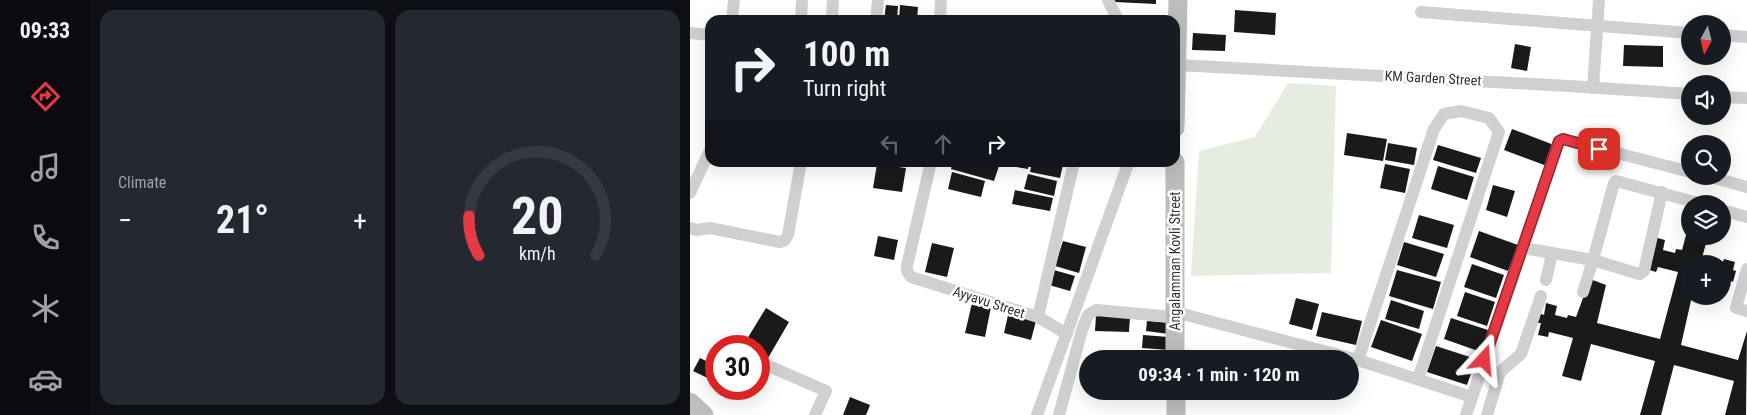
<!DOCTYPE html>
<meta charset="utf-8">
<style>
:root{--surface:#171b24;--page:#242831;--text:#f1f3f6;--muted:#9ea1a6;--line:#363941;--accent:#e63946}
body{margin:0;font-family:"Roboto Condensed",sans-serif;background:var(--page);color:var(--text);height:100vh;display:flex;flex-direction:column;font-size:19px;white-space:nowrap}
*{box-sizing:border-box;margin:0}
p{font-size:16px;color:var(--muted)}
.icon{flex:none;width:28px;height:28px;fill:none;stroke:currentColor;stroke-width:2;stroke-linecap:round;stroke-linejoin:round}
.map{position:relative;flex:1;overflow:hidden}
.drawer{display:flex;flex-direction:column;gap:10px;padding:10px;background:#0d0f14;width:600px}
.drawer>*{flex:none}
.guide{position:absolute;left:15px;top:15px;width:475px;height:152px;border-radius:15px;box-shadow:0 5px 20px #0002;background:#171b24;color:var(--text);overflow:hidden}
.needle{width:32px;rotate:187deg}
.buttons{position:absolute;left:991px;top:15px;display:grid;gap:10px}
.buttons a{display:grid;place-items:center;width:50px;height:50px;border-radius:50%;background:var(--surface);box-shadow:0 5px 20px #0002;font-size:25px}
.speed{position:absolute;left:15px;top:335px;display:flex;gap:10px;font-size:25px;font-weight:700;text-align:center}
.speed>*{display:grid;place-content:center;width:65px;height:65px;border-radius:50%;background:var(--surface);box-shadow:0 5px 20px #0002;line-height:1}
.speed .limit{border:8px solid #d22;background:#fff;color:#111}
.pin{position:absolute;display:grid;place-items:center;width:42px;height:42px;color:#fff;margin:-21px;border-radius:10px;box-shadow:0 2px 8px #0006}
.me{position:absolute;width:55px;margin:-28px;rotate:19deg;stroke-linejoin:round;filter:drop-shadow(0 0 4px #0008)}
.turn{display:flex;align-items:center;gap:18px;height:105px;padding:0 15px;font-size:22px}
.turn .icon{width:65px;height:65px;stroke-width:2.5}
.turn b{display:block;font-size:35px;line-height:42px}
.lanes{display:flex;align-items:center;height:48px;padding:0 15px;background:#0003;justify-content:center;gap:25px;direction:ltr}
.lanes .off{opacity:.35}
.big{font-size:38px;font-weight:700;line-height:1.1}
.drawer .widget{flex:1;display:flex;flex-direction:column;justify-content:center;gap:8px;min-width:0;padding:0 18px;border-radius:15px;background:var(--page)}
.drawer .dial{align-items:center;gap:0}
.dial svg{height:130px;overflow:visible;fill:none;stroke:var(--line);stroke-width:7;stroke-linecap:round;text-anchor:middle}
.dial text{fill:var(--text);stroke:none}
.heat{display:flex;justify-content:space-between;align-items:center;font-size:28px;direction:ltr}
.drawer .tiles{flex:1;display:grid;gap:10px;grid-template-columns:repeat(2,1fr)}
.trip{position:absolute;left:389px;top:350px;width:280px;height:50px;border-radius:25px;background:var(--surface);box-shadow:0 5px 20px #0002;font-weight:700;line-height:50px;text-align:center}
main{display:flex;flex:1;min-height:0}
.dock{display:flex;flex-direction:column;width:90px;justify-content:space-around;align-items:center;background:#090b0e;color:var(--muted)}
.dock .icon{width:35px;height:35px}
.dock .active{color:var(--accent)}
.dock b{font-size:22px;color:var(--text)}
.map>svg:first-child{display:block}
.green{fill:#e6ecdf}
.building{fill:#1a1a1a}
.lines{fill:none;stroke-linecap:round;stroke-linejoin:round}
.street{stroke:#d0d0d0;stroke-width:12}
.secondary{stroke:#bdbdbd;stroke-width:19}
.route-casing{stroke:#96252e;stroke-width:12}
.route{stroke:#e63946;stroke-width:9}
.labels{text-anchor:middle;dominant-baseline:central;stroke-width:5;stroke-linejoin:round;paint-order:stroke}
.street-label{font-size:14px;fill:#333;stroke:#fff}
</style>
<main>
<nav class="dock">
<b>09:33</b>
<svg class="icon active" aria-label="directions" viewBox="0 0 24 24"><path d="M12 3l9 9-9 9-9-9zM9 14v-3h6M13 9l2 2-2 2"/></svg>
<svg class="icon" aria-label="music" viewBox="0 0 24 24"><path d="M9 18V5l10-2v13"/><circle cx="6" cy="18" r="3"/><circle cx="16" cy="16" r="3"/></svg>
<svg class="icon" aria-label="phone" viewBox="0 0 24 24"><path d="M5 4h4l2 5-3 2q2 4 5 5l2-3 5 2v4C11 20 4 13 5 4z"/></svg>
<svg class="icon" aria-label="climate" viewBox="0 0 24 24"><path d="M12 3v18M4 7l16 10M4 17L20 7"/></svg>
<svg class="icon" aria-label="car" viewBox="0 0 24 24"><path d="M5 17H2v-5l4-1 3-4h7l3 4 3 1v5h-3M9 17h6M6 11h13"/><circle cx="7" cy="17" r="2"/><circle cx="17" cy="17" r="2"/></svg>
</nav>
<section class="drawer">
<div class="tiles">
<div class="widget"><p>Climate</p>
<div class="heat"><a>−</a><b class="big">21°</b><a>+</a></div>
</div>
<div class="widget dial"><svg viewBox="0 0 100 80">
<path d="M14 69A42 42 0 1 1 86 69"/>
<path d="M14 69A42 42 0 0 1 8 45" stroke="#e63946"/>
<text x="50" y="56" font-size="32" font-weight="700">20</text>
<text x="50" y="72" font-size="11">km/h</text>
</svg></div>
</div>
</section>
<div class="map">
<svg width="1057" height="415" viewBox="0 0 1057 415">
<rect width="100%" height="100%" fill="#fff"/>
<polygon class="green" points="598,83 646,86 641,273 501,276 509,151 565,137"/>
<g class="building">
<polygon points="425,0 466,0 466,4 425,2"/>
<polygon points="196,5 208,6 207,20 194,20"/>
<polygon points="210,5 228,7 227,20 209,20"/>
<polygon points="545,10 586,13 585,35 544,32"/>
<polygon points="503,33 536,35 535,51 502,50"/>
<polygon points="825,44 841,47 837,71 821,68"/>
<polygon points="934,45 973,46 973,67 933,66"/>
<polygon points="822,129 864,145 857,166 814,150"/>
<polygon points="657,133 697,139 693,161 654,155"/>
<polygon points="698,143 727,148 724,165 695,160"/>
<polygon points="748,145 791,158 786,173 743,160"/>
<polygon points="262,162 297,162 309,166 304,181 261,169"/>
<polygon points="309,162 339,162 338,169 309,164"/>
<polygon points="342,162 363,162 373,165 370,178 340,172"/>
<polygon points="187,164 216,168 212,192 183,188"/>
<polygon points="695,164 720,169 715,193 690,188"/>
<polygon points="748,166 784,177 777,200 741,189"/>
<polygon points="262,172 295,181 291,197 258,189"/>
<polygon points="338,174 367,181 364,196 334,189"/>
<polygon points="803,185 825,191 817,217 796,210"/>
<polygon points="325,190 363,198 360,211 322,204"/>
<polygon points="729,215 764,225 757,248 722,238"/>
<polygon points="999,224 1000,236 1018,236 1012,258 1032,263 1000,264 1000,296 1002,296 991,345 1048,360 1057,331 1056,415 1035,415 1044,381 984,365 971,415 950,415 965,361 901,344 891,381 872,376 883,338 859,332 858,337 848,335 851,323 847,323 849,313 854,315 856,303 867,306 865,315 877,318 878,315 886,317 900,279 916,285 907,323 970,339 988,272 968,267 966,272 956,269 964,237 975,240 973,250 985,253 986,249 992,250"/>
<polygon points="789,231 828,245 818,271 780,257"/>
<polygon points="188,236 208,240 204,260 184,256"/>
<polygon points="373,241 396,247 389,273 365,266"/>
<polygon points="714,242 754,254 746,277 707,265"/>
<polygon points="242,243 264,248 257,277 235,272"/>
<polygon points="1034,259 1045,262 1043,270 1046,271 1043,282 1041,281 1037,292 1032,291 1032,264"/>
<polygon points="782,264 814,275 806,298 774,287"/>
<polygon points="364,270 385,276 380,291 359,285"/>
<polygon points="707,270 751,282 743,309 699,296"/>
<polygon points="775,292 805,302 797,326 767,316"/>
<polygon points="606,298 629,304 622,330 599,324"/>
<polygon points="701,300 734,311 729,329 695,319"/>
<polygon points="282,303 301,307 295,337 275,333"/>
<polygon points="76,308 99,322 78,358 69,352 69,346 58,346 54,344"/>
<polygon points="632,312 672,321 666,345 626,336"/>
<polygon points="318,315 346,321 341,340 314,333"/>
<polygon points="406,315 440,317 439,332 405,331"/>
<polygon points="761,318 798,330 791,352 754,339"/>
<polygon points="691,320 732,334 722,361 681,347"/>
<polygon points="457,321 480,323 479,334 456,331"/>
<polygon points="453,335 479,337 478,350 452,348"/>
<polygon points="746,346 786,359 777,385 737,372"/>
<polygon points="608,351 627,357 627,359 606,359"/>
<rect x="461" y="356" width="19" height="3"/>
<polygon points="10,358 26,366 26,382 3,371"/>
<polygon points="160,397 180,405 176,415 153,415"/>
</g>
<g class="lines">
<g class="street">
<polyline points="418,0 428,20"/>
<polyline points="731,12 1000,33"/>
<polyline points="42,20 44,0"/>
<polyline points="111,20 112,0"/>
<polyline points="142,20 143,0"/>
<polyline points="186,20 188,0"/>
<polyline points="250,20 251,0"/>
<polyline points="0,33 20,35"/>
<polyline points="1032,35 1057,37"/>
<polyline points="487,65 879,86 1000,94"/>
<polyline points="903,88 909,0"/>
<polyline points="1032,97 1057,98"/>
<polyline points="241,162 217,266 217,271 221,277 348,317 377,334"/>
<polyline points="1017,176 1057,187"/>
<polyline points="0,193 20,150"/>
<polyline points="1032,210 1057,217"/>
<polyline points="0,228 6,230 20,228 90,242 94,241 98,235 111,162"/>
<polyline points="833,248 903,260 924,183 926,181 1012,204"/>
<polyline points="1057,269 1046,308 1057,311"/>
<polyline points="856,280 862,254"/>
<polyline points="893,292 903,260 949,274 954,271 972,192"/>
<polyline points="485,312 668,360 782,397"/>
<polyline points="348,317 384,162"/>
<polyline points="668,360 744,129 754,114 771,111 799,118 809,132 728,379"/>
<polyline points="72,363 136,391 125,415"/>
<polyline points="347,415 438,164 441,162"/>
<polyline points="369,415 392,330 398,315 406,310 484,317"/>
<polyline points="776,415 869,141 873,139 1000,172"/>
<polyline points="797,415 810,372 831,354 851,296"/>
</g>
<g class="secondary">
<polyline points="485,128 488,0"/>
<polyline points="485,162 485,359"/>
<polyline points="486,391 486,415"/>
<polyline points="0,402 14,415"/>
</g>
</g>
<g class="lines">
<g class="route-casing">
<polyline id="route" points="794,360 869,141 873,139 909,149"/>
</g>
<use href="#route" class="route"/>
</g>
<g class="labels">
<g class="street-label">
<text transform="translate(743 78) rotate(3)">KM Garden Street</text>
<text transform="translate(485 261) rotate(-90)">Angalamman Kovli Street</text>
<text transform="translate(299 302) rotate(18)">Ayyavu Street</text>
</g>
</g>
</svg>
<div class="buttons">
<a><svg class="needle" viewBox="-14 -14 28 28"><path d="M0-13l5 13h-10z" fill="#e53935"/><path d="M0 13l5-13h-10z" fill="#9ea1a6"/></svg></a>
<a><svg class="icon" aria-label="sound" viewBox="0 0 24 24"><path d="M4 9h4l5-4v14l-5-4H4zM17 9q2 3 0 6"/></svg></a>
<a><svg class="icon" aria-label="search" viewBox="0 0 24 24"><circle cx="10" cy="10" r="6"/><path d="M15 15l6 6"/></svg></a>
<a><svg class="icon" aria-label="layers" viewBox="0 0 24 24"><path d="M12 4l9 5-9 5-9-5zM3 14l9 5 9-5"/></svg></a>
<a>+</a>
</div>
<div class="speed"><div class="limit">30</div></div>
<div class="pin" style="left:909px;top:149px;background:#d93025"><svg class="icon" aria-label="arrive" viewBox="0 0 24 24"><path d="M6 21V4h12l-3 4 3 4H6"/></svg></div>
<svg class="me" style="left:794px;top:360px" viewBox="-20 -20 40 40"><path d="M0-17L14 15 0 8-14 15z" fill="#e63946" stroke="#fff" stroke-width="4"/></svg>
<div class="trip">09:34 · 1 min · 120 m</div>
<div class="guide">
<div class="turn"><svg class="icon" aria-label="right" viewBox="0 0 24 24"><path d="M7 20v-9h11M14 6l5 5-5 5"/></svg><div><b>100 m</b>Turn right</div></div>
<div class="lanes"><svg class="icon off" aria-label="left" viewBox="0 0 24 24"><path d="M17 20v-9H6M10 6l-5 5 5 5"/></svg><svg class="icon off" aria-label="ahead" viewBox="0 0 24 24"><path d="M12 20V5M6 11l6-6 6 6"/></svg><svg class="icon" aria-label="right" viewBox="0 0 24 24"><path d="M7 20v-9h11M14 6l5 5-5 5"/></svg></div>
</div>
</div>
</main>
